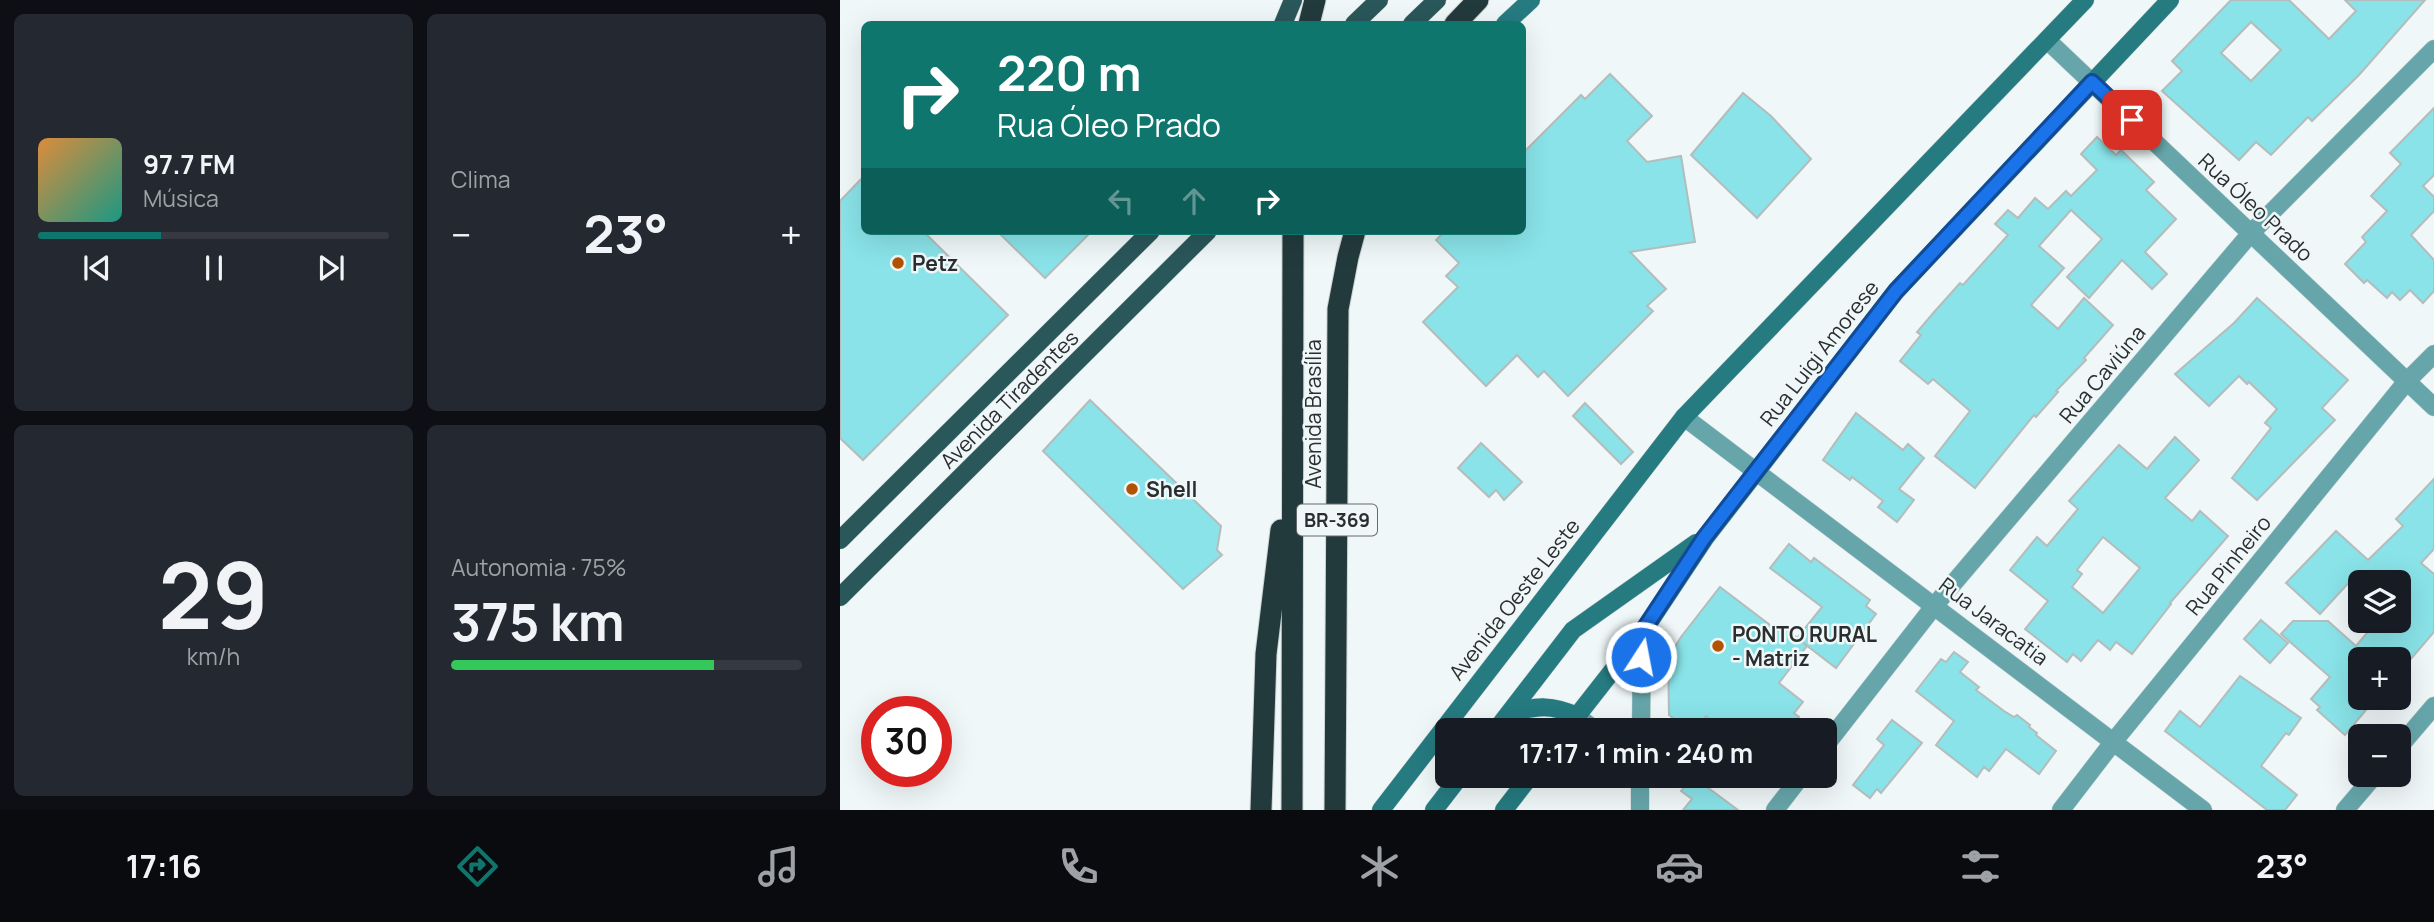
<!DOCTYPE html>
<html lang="pt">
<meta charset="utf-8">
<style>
:root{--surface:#171b24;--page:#242831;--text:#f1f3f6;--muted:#9ea1a6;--line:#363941;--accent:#0f766e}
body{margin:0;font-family:Manrope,sans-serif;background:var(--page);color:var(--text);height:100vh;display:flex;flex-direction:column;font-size:26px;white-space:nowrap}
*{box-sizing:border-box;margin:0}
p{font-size:23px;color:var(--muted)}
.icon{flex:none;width:38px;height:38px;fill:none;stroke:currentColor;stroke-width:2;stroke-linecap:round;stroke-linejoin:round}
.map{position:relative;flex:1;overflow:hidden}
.details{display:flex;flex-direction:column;gap:14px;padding:14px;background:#0d0f14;width:840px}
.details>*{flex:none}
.guide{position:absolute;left:21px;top:21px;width:665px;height:214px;border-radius:10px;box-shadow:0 7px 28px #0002;background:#0f766e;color:#fff;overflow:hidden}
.controls{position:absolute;left:1508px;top:570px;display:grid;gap:14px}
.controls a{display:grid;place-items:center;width:63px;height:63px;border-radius:10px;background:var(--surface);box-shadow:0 7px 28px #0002;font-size:35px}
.speed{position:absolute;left:21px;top:696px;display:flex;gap:14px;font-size:35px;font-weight:700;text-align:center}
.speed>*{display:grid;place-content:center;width:91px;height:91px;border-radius:50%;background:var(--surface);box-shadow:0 7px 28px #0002;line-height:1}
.speed .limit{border:10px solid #d22;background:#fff;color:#111}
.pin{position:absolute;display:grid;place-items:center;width:60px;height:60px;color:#fff;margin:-30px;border-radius:14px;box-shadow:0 4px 10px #0006}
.me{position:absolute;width:77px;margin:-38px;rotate:11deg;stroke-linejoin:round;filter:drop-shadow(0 0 5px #0008)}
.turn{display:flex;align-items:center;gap:24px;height:147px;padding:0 21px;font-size:32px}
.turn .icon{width:91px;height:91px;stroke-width:2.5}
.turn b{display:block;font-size:49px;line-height:60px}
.lanes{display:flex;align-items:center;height:66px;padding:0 21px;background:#0003;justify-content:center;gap:35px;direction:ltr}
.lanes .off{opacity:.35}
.big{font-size:52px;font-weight:700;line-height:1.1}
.details .tile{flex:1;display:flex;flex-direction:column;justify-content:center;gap:10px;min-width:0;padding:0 24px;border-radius:10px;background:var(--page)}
.details .dial{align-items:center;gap:0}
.dial b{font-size:91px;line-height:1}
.song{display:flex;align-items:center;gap:21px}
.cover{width:84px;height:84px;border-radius:10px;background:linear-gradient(135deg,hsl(30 70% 55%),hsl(170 70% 35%))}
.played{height:7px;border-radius:4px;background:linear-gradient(90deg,var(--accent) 35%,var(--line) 35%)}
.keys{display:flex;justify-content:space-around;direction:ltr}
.heat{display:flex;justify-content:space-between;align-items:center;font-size:38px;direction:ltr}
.charge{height:10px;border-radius:5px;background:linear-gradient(90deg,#34c759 75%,var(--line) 0)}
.details .tiles{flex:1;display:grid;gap:14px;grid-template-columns:repeat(2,1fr)}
.trip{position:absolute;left:595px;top:718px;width:402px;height:70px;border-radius:10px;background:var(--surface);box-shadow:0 7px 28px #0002;font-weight:700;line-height:70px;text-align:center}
.dock{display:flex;height:112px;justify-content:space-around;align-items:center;background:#090b0e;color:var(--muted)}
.dock .icon{width:49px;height:49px}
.dock .active{color:var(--accent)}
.dock b{font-size:32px;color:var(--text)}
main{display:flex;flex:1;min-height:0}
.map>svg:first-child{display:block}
.building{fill:#89e3e8;stroke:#b4bcbc;stroke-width:2;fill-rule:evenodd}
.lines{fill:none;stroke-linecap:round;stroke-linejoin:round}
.street-casing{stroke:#ccd3d4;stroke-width:19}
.secondary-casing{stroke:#ccd3d4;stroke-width:19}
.primary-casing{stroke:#ccd3d4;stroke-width:19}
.highway-casing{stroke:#ccd3d4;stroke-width:23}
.street{stroke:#66a6aa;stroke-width:18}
.secondary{stroke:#257b80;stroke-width:18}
.primary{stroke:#2a575a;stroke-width:18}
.highway{stroke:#233a3c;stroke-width:21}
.route-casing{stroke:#114b97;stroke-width:18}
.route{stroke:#1a73e8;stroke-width:12}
.poi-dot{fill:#b25302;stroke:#eff7f8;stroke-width:2.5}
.labels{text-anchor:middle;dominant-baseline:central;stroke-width:5;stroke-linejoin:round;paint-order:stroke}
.shield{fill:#eff7f8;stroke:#666a6b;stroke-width:2}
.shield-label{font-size:19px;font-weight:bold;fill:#2b2e2e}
.street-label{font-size:21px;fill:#2b2e2e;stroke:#eff7f8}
.poi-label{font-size:21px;font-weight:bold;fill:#2b2e2e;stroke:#eff7f8;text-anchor:start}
</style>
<main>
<section class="details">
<div class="tiles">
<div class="tile">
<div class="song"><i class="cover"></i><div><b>97.7 FM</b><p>Música</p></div></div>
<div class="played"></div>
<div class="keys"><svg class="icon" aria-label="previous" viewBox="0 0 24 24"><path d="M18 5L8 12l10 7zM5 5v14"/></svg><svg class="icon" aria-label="pause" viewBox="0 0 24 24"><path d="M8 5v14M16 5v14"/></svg><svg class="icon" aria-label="next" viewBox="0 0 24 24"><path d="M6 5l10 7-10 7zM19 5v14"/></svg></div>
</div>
<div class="tile"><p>Clima</p>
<div class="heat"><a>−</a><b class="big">23°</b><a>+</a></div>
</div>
<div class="tile dial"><b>29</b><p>km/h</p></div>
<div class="tile"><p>Autonomia · 75%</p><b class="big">375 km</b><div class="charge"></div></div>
</div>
</section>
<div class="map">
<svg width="1594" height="810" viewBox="0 0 1594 810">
<rect width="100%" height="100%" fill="#eff7f8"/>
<g class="building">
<path d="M1391,0H1449L1489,39L1516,11L1505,0H1585L1519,75L1472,121L1468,117L1431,155L1416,142L1399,160L1322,91L1342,71L1332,61ZM1411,22L1441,50L1411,81L1381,53Z"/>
<polygon points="770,74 812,116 787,141 807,162 841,156 855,242 790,252 826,289 807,306 813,311 728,396 704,371 698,377 677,355 646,386 583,322 618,287 606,276 619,263 596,240 605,231 682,231 682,154 741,95 745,99"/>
<polygon points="903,93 931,116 971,159 917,218 851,155"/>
<polygon points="1594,108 1594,175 1583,186 1594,197 1594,211 1571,235 1594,260 1594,291 1583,303 1570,290 1560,300 1552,292 1547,298 1527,280 1524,283 1505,264 1526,242 1522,237 1547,211 1531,196 1561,164 1550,153"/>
<polygon points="1257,137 1276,155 1281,150 1314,182 1306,190 1336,219 1305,252 1327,274 1312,289 1282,260 1249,298 1227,277 1262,239 1231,210 1199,246 1224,268 1191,305 1218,329 1244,298 1273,325 1244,358 1246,360 1216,391 1218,392 1196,417 1194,415 1135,488 1095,456 1130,411 1093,379 1088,384 1060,361 1081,335 1077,332 1095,311 1120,283 1123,285 1168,235 1155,224 1168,210 1178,218 1195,198 1208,209 1226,191 1231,196 1257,170 1241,154"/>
<polygon points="24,176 24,231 83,231 168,315 23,460 0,438 0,201"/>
<polygon points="157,231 252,231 205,278"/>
<polygon points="1417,298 1508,380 1482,408 1495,420 1417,500 1392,478 1431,428 1425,423 1437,409 1409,382 1407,384 1399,376 1369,406 1335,374 1394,323"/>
<polygon points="250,400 381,526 377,550 382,555 343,589 203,451"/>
<polygon points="745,403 793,452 781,464 733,416"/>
<polygon points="1016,413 1063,450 1068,444 1084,458 1059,489 1074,500 1057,522 1038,507 1043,501 1012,477 1010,480 983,460"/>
<path d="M1335,437L1359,460L1325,498L1352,521L1360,511L1388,536L1330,603L1331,604L1292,654L1276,642L1270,650L1258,640L1241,661L1233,654L1227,662L1185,629L1208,601L1170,570L1197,537L1207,546L1238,509L1229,501L1279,445L1307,469ZM1263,537L1300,568L1263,613L1232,587L1242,574L1237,570Z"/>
<polygon points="641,443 682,482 664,500 656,490 649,497 618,468"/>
<polygon points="1594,479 1594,549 1581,563 1594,574 1594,632 1570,660 1521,660 1521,698 1536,698 1505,735 1477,710 1480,707 1471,699 1490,677 1441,634 1453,621 1488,621 1516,646 1537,621 1559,621 1559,583 1518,583 1513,578 1480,614 1446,583 1496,531 1528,560 1563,526 1556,519"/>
<polygon points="949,544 971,562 974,558 1030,600 1026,606 1036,614 996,668 957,638 982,607 930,568"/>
<polygon points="880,587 938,631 942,626 967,646 939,683 963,702 954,713 959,717 949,730 883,730 866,716 856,730 849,730 829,715 828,658 841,637"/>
<polygon points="1421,620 1448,643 1430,663 1404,639"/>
<polygon points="1114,652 1128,662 1120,672 1139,687 1136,690 1164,711 1174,717 1177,715 1190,725 1189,727 1197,733 1196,735 1216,751 1199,774 1166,749 1149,771 1144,767 1137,777 1096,745 1114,721 1076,691 1101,659 1106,662"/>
<polygon points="1400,676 1461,718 1449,735 1446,733 1421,766 1457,795 1445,810 1427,810 1325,731 1340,711 1360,727"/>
<polygon points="1052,720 1082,743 1041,793 1037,789 1030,798 1013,785 1044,745 1037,739"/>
<polygon points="853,776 863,784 898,810 843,810 852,799 841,791"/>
</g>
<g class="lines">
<g class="street-casing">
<g id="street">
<polyline points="1207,40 1594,407"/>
<polyline points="844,417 1363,810"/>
<polyline points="737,716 755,730"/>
<polyline points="801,730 802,633"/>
<polyline points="985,746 1095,605 1411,233 1594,49"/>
<polyline points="1559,747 1594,706"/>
<polyline points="800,810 800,775"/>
<polyline points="935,810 962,775"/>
<polyline points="1221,810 1274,741 1567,381 1594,354"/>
<polyline points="1505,810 1535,775"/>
</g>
</g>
<g class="secondary-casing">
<g id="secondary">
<polyline points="665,24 691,0"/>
<path d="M668,716L671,713C698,706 711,704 737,716"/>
<polyline points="656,730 733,630 856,543"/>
<polyline points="726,730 802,633 865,538 1056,291 1330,0"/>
<polyline points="541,810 844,417 1245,0"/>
<polyline points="594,810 621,775"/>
<polyline points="664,810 691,775"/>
</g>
</g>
<g class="primary-casing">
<g id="primary">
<polyline points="443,24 453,0"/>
<polyline points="514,24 539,0"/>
<polyline points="572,24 597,0"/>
<polyline points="0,540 311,231"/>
<polyline points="0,597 368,231"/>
</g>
</g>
<g class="highway-casing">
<g id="highway">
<polyline points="469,24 475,0"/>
<polyline points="615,24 638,0"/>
<polyline points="421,810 426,654 441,530"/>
<polyline points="452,810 453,231"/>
<polyline points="495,810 498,309 508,257 515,231"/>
</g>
</g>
<use href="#street" class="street"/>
<use href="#secondary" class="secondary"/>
<use href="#primary" class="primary"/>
<use href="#highway" class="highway"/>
</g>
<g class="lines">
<g class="route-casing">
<polyline id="route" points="801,657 802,632 864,538 1056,291 1252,82 1292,120"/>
</g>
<use href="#route" class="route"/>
</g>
<g class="poi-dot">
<circle cx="58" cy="263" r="7"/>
<circle cx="292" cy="489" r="7"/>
<circle cx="878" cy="646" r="7"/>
</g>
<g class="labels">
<rect class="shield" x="457" y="504.5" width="80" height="31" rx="5"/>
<g class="shield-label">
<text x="497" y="520">BR-369</text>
</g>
<g class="street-label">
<text transform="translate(1416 207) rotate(43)">Rua Óleo Prado</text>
<text transform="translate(979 353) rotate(-52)">Rua Luigi Amorese</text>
<text transform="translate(1262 374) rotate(-50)">Rua Caviúna</text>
<text transform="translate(169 399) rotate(-45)">Avenida Tiradentes</text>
<text transform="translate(473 414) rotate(-90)">Avenida Brasília</text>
<text transform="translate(1388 565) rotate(-51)">Rua Pinheiro</text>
<text transform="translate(674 599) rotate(-52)">Avenida Oeste Leste</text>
<text transform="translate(1154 621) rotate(37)">Rua Jaracatia</text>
</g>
<g class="poi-label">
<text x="72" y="263">Petz</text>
<text x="306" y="489">Shell</text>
<text x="892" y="634">PONTO RURAL<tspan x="892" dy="24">- Matriz</tspan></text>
</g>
</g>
</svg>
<div class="controls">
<a><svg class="icon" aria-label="layers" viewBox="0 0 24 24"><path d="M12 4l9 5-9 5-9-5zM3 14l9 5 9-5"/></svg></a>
<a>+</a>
<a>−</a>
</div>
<div class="speed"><div class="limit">30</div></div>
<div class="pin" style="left:1292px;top:120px;background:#d93025"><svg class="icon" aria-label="arrive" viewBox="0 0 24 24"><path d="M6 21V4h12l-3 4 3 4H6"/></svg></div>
<svg class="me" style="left:801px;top:657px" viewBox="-20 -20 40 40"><circle r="17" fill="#1a73e8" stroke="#fff" stroke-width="3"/><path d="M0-11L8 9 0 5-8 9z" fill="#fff"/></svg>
<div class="trip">17:17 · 1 min · 240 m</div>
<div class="guide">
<div class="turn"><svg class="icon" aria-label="right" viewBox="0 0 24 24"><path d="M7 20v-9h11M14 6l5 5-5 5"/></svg><div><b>220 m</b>Rua Óleo Prado</div></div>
<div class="lanes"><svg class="icon off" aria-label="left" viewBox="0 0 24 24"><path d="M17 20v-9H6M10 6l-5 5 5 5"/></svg><svg class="icon off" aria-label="ahead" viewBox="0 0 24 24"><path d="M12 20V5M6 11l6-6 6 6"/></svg><svg class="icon" aria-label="right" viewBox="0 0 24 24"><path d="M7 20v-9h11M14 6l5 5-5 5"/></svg></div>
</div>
</div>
</main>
<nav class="dock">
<b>17:16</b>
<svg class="icon active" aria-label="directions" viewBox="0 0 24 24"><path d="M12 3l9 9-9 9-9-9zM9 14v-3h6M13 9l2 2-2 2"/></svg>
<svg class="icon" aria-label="music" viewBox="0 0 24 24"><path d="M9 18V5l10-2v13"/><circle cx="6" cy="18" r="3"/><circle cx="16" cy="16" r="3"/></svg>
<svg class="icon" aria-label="phone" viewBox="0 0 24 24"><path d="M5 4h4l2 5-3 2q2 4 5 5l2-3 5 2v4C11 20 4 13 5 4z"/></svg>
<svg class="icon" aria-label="climate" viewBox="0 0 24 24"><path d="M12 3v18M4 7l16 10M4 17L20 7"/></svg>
<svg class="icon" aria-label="car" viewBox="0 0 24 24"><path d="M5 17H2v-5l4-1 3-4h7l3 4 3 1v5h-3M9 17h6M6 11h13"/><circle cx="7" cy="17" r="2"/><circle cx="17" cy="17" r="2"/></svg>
<svg class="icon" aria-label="filters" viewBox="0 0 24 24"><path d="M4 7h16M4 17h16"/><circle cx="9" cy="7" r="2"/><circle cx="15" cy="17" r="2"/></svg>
<b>23°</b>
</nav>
